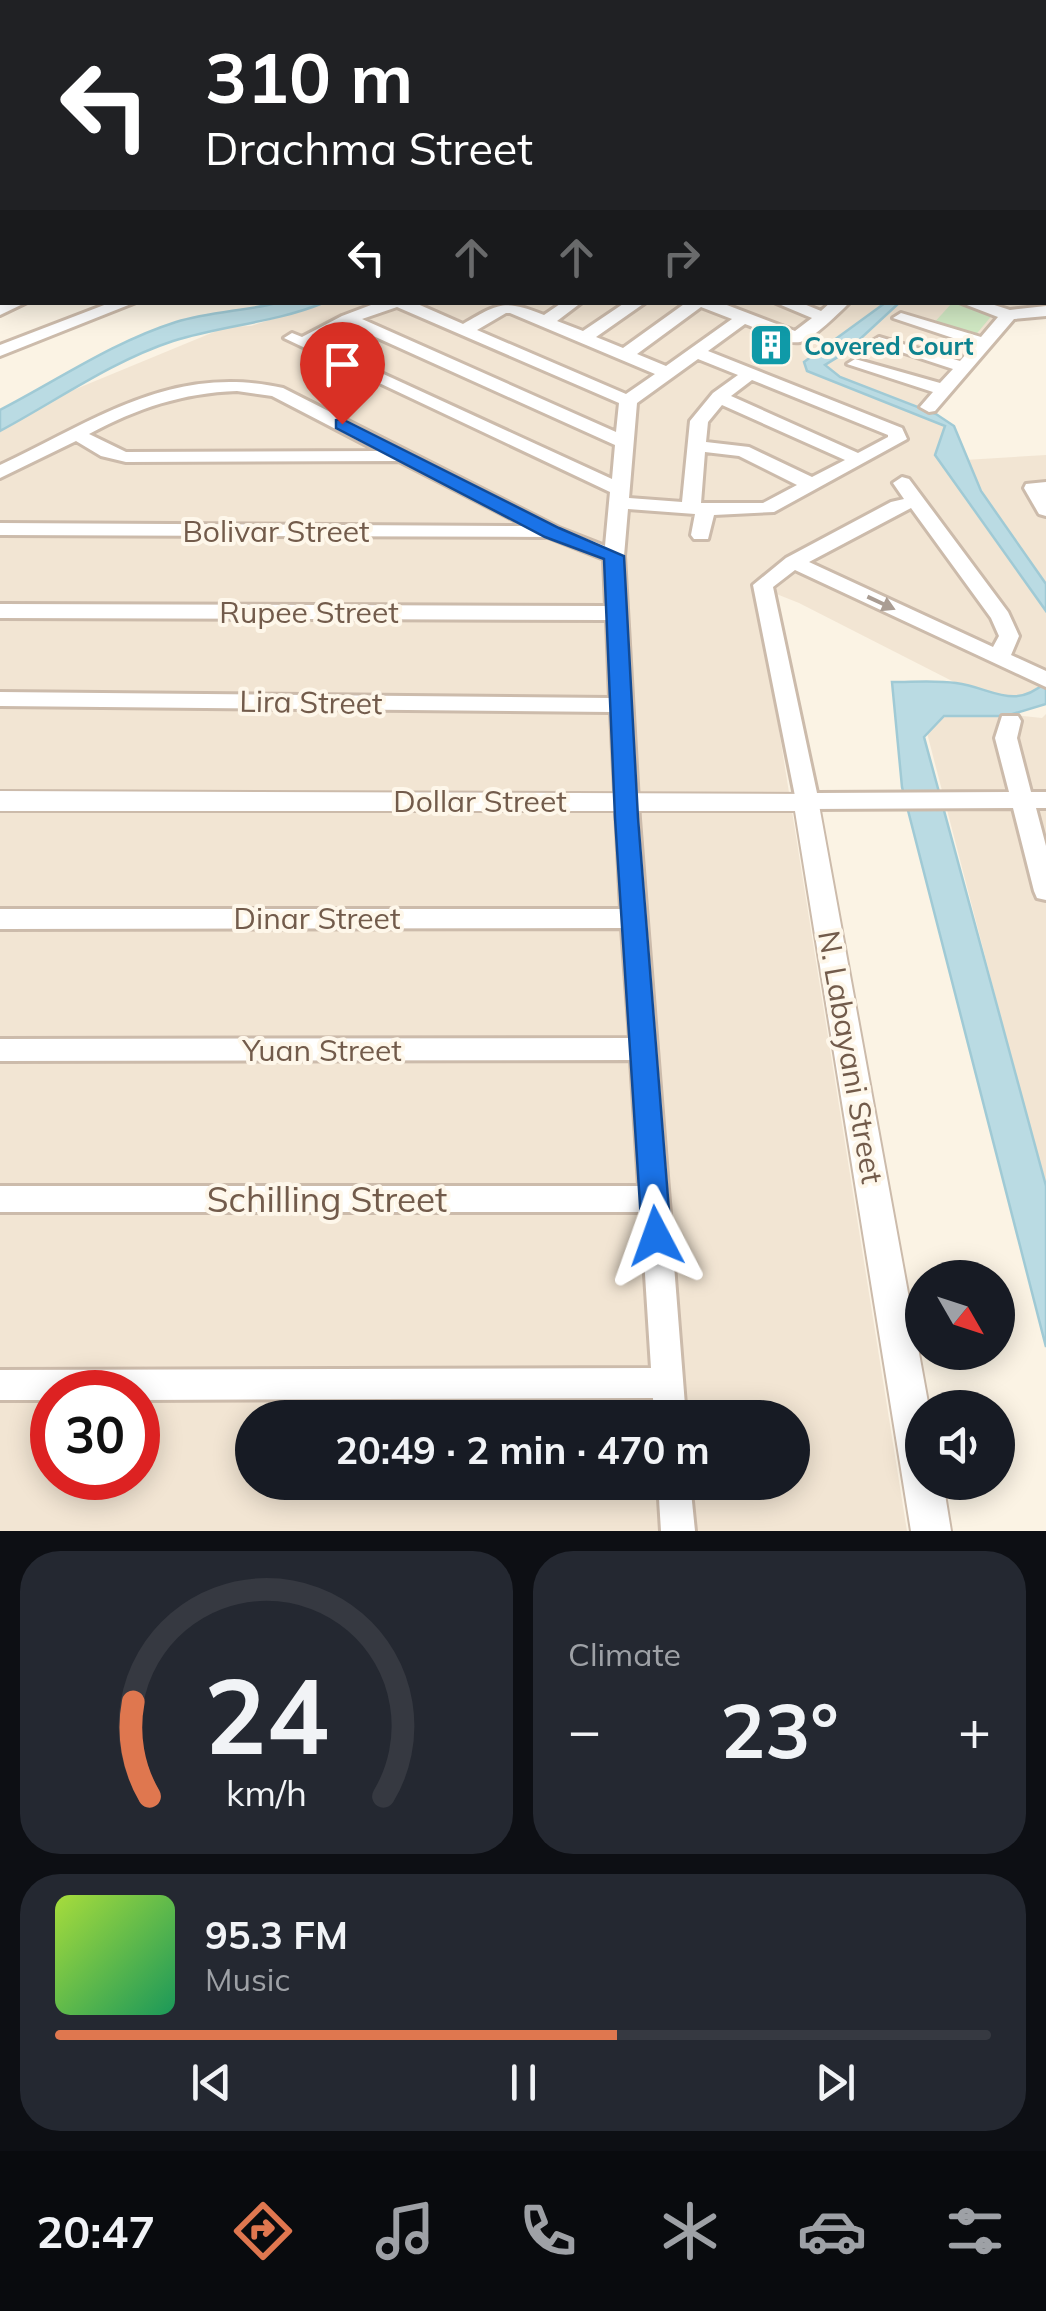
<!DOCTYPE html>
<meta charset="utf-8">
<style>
:root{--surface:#171b24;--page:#242831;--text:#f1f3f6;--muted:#9ea1a6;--line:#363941;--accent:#df774f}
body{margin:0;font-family:Mulish,sans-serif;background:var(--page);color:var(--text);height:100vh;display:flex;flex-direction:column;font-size:38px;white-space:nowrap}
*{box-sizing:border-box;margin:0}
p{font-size:32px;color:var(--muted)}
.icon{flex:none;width:55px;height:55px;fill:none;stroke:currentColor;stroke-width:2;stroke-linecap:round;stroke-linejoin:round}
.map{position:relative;height:1531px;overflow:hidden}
.sheet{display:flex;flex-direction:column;gap:20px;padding:20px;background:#0d0f14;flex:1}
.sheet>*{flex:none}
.top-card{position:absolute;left:0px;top:0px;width:1048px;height:305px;box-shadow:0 5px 25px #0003;background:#202124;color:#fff;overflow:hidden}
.needle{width:65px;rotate:129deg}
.controls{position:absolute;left:905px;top:1260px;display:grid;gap:20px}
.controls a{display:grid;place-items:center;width:110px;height:110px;border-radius:50%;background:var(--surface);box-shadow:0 5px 25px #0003;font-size:50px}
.speed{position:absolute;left:30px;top:1370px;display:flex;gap:20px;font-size:50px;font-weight:700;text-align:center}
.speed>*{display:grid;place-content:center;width:130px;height:130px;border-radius:50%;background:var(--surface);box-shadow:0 5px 25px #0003;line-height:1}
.speed .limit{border:15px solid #d22;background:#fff;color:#111}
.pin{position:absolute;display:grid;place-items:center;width:85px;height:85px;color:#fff;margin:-102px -42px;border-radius:50% 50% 50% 0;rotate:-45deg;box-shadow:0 0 10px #0007}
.pin .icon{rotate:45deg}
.me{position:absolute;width:110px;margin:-55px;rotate:356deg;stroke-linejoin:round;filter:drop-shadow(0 0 8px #0008)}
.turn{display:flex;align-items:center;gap:35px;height:210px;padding:0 40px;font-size:45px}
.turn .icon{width:130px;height:130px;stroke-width:2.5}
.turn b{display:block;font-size:70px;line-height:85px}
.lanes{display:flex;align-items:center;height:95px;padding:0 40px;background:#0003;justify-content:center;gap:50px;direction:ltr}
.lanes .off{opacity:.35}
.big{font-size:75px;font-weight:700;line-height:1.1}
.sheet .widget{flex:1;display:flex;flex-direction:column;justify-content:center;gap:15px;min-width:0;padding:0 35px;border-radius:40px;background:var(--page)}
.sheet .dial{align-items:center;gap:0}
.dial svg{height:260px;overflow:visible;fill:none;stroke:var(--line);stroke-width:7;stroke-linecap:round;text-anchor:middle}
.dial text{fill:var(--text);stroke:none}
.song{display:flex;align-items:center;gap:30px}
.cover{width:120px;height:120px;border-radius:15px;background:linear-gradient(135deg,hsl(80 70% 55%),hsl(150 70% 35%))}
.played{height:10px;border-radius:5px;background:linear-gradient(90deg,var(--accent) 60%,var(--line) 60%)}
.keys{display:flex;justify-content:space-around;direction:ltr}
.heat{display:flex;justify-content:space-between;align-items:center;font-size:55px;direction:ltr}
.sheet .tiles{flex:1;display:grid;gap:20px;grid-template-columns:1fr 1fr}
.widget:last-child{grid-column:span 2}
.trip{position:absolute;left:235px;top:1400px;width:575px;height:100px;border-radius:50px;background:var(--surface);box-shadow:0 5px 25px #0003;font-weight:700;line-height:100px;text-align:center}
.tabs{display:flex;height:160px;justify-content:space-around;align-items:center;background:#090b0e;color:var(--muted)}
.tabs .icon{width:70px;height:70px}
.tabs .current{color:var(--accent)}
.tabs b{font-size:45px;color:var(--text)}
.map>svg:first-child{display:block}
.residential{fill:#f2e5d3;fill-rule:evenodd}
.green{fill:#d0e8c3}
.water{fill:#badbe3;stroke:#a0cad5;stroke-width:2.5}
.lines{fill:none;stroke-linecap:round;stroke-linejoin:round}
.river{fill:#badbe3;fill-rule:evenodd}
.minor-casing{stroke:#ccbbab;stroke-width:6}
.tertiary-casing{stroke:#ccbbab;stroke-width:4}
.minor{fill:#fff;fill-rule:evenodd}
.tertiary{fill:#fff;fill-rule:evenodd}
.oneway{fill:#aa9d93}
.route{fill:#1a73e8;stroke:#114b97;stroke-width:2.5}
.labels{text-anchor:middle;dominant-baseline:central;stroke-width:8;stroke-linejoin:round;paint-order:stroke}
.far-culture-label{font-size:25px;font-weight:bold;fill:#0d838f;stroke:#fef7ea;text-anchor:start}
.street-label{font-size:30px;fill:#725b4b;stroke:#fef7ea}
.near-street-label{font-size:35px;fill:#725b4b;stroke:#fef7ea}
</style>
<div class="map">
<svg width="1046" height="1531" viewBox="0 0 1046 1531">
<rect width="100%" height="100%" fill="#fbf3e4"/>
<g class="residential">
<polygon points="1046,25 1046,316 1017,320 936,414 840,377 825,364 846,352 899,303 1045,302"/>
<path d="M323,303H885L804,361L840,385L946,426L962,495L1046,611V682L1031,695L1015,698L956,683L799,603L756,586L907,1531H0V427L71,391L226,327L251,326ZM52,1392H138V1478H52ZM252,1418H792V1482H252Z"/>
<polygon points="1046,455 1046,584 994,511 965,460"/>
<polygon points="987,712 1042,718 1046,714 1046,1191 926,729 942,713"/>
</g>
<polygon class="green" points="952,303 957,303 994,313 973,338 932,325"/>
<g class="water">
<path d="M277,303H323C274,323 223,325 173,341C112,361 56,401 0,431V410C58,380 113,342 176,322C209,312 244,311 277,303Z"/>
<polygon points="885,303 899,303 846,352 825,365 840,377 936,414 954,426 981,491 1046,584 1046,611 935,455 945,426 807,371 804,362"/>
<path d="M892,682C913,682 936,680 956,683C993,688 1013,711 1046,682V704L1006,716H944L924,737L1046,1186V1347L902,787Z"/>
</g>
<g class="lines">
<g class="river">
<polygon points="418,0 438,0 440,2 420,2"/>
<polygon points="606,0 625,0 627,2 608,2"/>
</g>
<g class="minor-casing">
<g id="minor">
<polygon points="69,0 123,0 124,2 71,2"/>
<polygon points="585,0 601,0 602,2 587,2"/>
<polygon points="806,0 821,0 822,2 808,2"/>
<polygon points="2,23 2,32 0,33 0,24"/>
<polygon points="0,50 2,51 2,59 0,58"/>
<rect x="1045" y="93" width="1" height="9"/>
<rect x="0" y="109" width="2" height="8"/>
<rect x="1045" y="114" width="1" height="8"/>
<rect x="0" y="139" width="2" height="8"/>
<rect x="1045" y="142" width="1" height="9"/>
<rect x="1045" y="207" width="1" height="9"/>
<polygon points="1046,244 1046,254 1045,255 1045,245"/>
<polygon points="0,259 2,260 2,281 0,280"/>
<polygon points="4,302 27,302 0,315 0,304"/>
<polygon points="112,302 136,302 0,356 0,345"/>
<path d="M379,302H413L463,324C499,303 504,299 544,315L563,302H582L557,321L583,331L626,302H646L596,337L623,348L687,302H719L795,331L812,318L774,302H799L821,311L831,302H850C840,312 813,339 800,342C786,345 759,329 745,324L708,351L902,428L907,439L774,512L714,515L708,539H694L691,535L695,514L628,509L624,556L639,819L686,1418H654L653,1398L138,1400V1392H52V1400H0V1370L651,1368L641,1212H0V1186H639L631,1060L0,1061V1039L630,1038L622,928L0,929V909H621L611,712L0,706V692L610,698L607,620L0,618V604L606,606L604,559L548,537L0,535V523L526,526L399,461L126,462L101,456L76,441L0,478V465C96,420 172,363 283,388L559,528L605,546L610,492L284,338L292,333L302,337L342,316ZM397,307L619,403L616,432L362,319ZM701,307L732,319L666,366L637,354ZM506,313H510L655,374L626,394L477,330ZM349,325L615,445L612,479L316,343ZM698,359L738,375L713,393L690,421L682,502L629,498L637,403ZM752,380L888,435V437L858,453L731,396ZM237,391L272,396L378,451L126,452L89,434C138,408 182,393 237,391ZM722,405L845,460L812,477L749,447L706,442L708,422ZM705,452L739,456L797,485L763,503H701Z"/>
<polygon points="959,302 985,302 1010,310 1046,306 1046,316 1014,319 935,411 929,412 920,407 933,392 847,364 855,359 940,383 953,369 871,342 879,337 960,361 974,345 893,318 901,313 981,337 998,317"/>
<path d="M902,477L909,479L1008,612L1019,636L1011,655L1046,671V687L795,570L773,587L817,793L1009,792L995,738L1002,716H1018L1021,721L1017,738L1031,792H1046V808H1036L1046,846V900L1037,898L1034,891L1013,808L807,809L796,801L753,585L786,558L891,502L904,499L893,483ZM911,508L991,618L999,636L993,647L809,562Z"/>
<polygon points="1046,482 1046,516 1039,514 1024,488 1026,484"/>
<polygon points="658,1482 690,1482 695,1531 661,1531"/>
</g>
</g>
<g class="tertiary-casing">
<polygon id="tertiary" points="0,791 817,794 929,1408 922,1408 922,1482 943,1482 951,1531 911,1531 795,811 0,811"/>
</g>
<use href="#minor" class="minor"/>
<use href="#tertiary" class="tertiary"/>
</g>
<defs><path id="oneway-solid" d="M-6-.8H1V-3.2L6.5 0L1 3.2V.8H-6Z" transform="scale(2.5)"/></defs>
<use class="oneway" href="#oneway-solid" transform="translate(881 603) rotate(25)"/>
<polygon class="route" points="342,419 559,528 624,556 638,818 671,1236 667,1245 656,1249 646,1245 642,1236 615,818 604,559 545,537 336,428 336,420"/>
<defs>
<g id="building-square" transform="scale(2.25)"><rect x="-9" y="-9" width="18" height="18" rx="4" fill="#0f9aa8" stroke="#fef7ea"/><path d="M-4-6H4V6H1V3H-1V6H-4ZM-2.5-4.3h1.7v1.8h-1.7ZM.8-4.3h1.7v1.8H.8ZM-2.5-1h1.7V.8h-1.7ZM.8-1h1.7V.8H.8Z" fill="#fff"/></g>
</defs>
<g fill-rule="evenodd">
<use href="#building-square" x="771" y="345"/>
</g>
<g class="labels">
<g class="far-culture-label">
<text x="804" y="345">Covered Court</text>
</g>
<g class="street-label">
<text x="276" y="531">Bolivar Street</text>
<text x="309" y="612">Rupee Street</text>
<text transform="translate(311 702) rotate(1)">Lira Street</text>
<text x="480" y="801">Dollar Street</text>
<text x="317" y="918">Dinar Street</text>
<text x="322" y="1050">Yuan Street</text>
<text transform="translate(851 1057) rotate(80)">N. Labayani Street</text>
</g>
<g class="near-street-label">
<text x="327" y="1199">Schilling Street</text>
</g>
</g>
</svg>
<div class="controls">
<a><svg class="needle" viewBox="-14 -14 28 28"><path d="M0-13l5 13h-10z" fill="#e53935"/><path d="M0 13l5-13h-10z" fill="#9ea1a6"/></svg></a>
<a><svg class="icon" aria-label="sound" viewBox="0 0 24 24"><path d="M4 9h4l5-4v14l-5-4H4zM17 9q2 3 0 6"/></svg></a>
</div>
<div class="speed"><div class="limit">30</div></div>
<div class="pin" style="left:342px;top:424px;background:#d93025"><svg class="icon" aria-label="arrive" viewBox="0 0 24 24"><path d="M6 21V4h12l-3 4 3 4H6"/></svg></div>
<svg class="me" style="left:656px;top:1236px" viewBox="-20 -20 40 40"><path d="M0-17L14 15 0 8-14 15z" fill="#1a73e8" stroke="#fff" stroke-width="4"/></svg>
<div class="trip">20:49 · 2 min · 470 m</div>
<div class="top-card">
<div class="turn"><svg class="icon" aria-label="left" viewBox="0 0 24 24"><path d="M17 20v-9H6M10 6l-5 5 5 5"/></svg><div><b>310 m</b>Drachma Street</div></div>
<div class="lanes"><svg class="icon" aria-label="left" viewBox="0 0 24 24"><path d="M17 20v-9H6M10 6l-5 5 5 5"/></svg><svg class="icon off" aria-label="ahead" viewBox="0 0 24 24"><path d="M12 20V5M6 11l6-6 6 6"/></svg><svg class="icon off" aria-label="ahead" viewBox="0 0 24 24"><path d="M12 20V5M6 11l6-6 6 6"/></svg><svg class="icon off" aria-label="right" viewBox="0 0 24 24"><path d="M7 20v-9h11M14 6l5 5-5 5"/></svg></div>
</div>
</div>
<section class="sheet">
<div class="tiles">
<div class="widget dial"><svg viewBox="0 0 100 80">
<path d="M14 69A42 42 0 1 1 86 69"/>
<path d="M14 69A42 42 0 0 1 9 40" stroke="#df774f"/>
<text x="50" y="56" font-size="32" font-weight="700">24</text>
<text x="50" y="72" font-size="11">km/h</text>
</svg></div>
<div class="widget"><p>Climate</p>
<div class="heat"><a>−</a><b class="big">23°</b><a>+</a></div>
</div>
<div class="widget">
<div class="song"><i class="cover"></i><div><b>95.3 FM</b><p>Music</p></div></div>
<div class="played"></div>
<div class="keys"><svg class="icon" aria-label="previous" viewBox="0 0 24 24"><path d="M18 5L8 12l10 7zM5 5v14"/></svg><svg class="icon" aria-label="pause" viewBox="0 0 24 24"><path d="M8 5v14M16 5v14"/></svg><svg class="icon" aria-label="next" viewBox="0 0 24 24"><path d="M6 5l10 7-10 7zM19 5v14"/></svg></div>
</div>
</div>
</section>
<nav class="tabs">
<b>20:47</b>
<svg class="icon current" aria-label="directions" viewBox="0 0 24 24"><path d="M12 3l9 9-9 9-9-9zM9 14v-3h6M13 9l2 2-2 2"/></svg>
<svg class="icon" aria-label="music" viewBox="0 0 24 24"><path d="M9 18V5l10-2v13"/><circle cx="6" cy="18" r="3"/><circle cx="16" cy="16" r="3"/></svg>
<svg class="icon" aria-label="phone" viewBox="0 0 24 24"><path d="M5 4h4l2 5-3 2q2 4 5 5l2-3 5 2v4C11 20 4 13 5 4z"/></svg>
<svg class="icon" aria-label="climate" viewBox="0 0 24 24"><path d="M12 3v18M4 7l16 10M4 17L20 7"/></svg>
<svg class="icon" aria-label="car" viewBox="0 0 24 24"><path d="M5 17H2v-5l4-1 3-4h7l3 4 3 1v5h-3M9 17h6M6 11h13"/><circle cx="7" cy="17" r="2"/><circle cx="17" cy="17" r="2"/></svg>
<svg class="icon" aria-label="filters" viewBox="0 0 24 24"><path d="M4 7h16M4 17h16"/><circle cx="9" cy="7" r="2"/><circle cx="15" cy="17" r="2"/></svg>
</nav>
